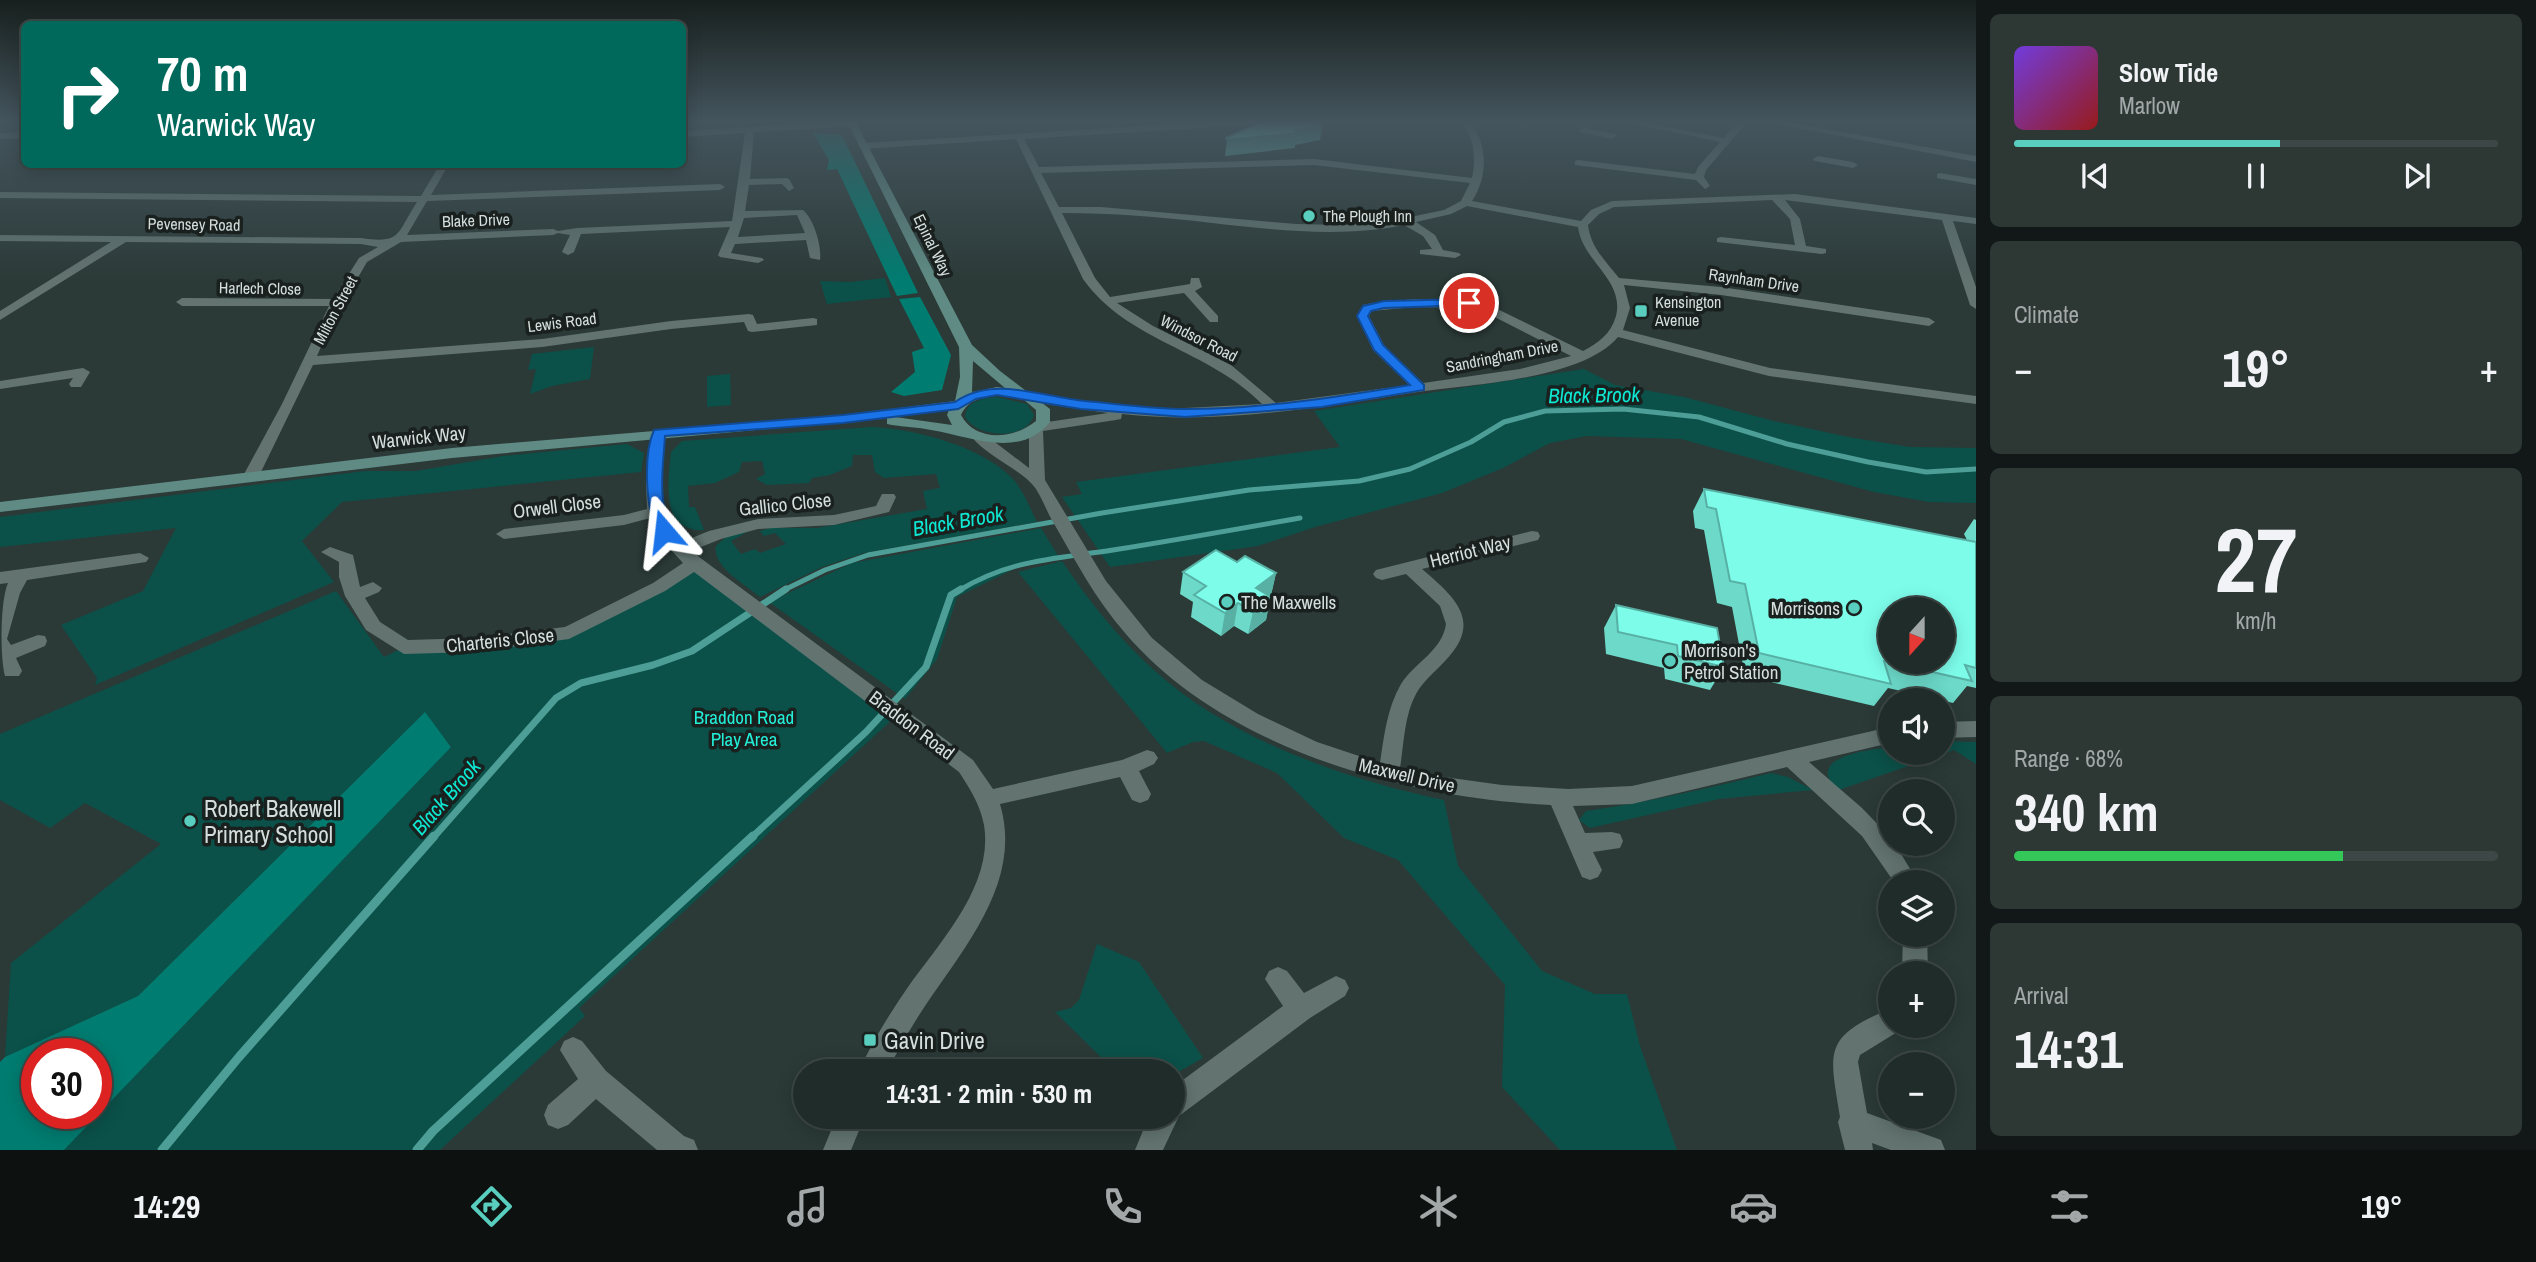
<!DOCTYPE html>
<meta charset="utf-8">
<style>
:root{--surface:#202c29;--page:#2d3835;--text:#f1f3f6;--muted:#a2a7a8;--line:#3d4846;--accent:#59cebe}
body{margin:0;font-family:"Archivo Narrow",sans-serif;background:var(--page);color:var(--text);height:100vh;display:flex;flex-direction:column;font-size:26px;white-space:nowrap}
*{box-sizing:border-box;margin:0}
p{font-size:23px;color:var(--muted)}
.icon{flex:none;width:38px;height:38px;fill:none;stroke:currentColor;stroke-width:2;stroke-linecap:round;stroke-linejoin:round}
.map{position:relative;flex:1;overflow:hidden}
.side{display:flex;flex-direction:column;gap:14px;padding:14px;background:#121817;width:560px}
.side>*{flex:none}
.banner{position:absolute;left:21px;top:21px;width:665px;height:147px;border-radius:10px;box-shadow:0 4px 18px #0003,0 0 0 2px var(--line);background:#00695c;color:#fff;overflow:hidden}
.needle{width:46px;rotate:201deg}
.buttons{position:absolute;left:1878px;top:597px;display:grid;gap:14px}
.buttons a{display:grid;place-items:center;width:77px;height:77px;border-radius:50%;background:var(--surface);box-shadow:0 4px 18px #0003,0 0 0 2px var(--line);font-size:35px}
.speed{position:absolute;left:21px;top:1038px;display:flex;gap:14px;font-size:35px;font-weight:700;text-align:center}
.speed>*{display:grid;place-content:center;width:91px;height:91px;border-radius:50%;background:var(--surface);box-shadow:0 4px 18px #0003,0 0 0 2px var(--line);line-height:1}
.speed .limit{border:10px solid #d22;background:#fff;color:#111}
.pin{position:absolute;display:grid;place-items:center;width:60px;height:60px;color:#fff;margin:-30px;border:4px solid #fff;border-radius:50%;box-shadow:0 2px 7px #0007}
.me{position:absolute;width:77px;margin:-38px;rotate:343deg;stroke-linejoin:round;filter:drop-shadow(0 0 5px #0008)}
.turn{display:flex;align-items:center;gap:24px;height:147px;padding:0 21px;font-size:32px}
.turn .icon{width:91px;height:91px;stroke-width:2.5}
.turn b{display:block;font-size:49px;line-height:60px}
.big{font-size:52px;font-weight:700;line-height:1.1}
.side .tile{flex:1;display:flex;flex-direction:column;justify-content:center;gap:10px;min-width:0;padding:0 24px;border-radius:10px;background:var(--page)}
.side .dial{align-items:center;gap:0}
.dial b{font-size:91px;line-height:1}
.song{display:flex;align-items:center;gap:21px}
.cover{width:84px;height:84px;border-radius:10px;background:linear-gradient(135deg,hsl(260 70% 55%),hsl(0 70% 35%))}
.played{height:7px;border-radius:4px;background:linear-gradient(90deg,var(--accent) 55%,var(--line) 55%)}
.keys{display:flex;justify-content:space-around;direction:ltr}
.heat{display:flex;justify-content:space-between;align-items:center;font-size:38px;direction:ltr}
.charge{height:10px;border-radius:5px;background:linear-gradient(90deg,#34c759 68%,var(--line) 0)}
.trip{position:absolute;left:793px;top:1059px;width:392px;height:70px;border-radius:35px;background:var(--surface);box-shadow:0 4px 18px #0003,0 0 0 2px var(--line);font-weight:700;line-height:70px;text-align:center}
.tabs{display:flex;height:112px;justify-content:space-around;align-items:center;background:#0d1210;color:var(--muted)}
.tabs .icon{width:49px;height:49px}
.tabs .selected{color:var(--accent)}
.tabs b{font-size:32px;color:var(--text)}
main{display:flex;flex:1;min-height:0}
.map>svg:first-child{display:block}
.green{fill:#0b5149}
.forest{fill:#007c70;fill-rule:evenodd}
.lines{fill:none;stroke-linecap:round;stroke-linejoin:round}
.stream-far2{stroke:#4d9e96;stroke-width:5}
.stream-far1{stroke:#4d9e96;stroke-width:7}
.stream{stroke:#4d9e96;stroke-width:9}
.street{fill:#627370;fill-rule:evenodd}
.secondary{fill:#5f8b84;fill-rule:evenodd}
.wall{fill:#6cd9c9}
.shaded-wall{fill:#58b0a4}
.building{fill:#7dfcea;stroke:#58b0a4;stroke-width:2;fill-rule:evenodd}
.route{fill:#1a73e8;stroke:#114b97;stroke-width:2}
.poi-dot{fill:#59cebe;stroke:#19201e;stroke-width:2.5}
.labels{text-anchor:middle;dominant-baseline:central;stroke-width:7;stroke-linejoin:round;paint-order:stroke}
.far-poi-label{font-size:16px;fill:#d5dedd;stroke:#19201e;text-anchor:start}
.far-street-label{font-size:16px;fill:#d5dedd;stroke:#19201e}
.street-label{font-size:19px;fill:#d5dedd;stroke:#19201e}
.poi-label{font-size:19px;fill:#d5dedd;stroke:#19201e;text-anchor:start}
.park-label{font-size:19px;fill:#23eed8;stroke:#19201e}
.water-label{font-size:21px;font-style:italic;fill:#0ee8d2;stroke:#19201e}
.near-poi-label{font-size:23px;fill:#d5dedd;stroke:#19201e;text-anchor:start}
</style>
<main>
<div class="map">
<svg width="1976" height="1150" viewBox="0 0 1976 1150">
<rect width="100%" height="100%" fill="#2b3a37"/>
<g class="green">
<polygon points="885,278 891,297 827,304 820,281 850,282"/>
<polygon points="594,347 590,379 552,386 530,394 536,369 528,370 532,354"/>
<polygon points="1584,369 1615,385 1684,397 1774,421 1848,437 1910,447 1976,448 1976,503 1929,502 1874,492 1681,439 1587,436 1550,443 1503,468 1442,493 1315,527 1258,546 1110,567 1062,497 1082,494 1076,482 1340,447 1314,411"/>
<polygon points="730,374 731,405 707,407 707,376"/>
<path d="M997,397L1027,404L1034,415C1026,441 977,438 965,417C966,401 983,398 997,397Z"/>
<path d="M871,427C916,429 981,446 1013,479C1023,490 1030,508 1037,522L864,553L822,567L760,597C745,584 712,567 716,546L725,538V535L747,532L731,541L741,554L755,549L760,553L786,544L775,533L764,536L760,531L770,528H817L927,509L923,491L940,488L936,474L884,478L875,472L872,455H853L852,466L830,475L812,478L809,483L767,485L756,479L765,474L762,461L742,462L739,472L715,483L688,486L689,507H695L704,530C660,532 668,483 671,452L682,441Z"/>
<polygon points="627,444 644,453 641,472 342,502 302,541 334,582 95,685 97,678 61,625 143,591 176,528 0,547 0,517 365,471 416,471 503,456"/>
<polygon points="1041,528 1060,559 1020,566 957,597 937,659 905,699 769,602 852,563"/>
<path d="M1062,561C1089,601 1118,638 1155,671C1231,740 1345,779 1444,800L1458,866L1542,971L1595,994H1627L1640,1046L1677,1150H1560L1502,1087L1505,985L1398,860L1344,838L1277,773L1204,741L1193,742L1167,753L1018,572Z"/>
<polygon points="694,564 898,714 579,1008 585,1016 440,1150 64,1150 451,746 424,713 138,996 5,1057 11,963 161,844 85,803 50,828 0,800 0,734 336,591 384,657 404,647 569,633"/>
<path d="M1943,741L1976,742V764L1954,750L1836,791C1834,786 1829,780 1828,775C1824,754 1876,749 1890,747V752H1942Z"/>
<path d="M1771,773L1788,777L1813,790L1719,799L1590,828L1579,820L1586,811C1649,802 1709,788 1771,773Z"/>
<polygon points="1097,944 1139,962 1203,1058 1173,1075 1172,1071 1115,1071 1055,1012 1071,1008 1079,1000"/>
</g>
<g class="forest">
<polygon points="813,133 842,135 918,293 897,296 837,169 827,170 829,160"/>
<polygon points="920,297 951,355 942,390 904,396 891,392 915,372 912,352 924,348 899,299"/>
<path d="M425,712L451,747L64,1150H0V1062L5,1057L138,996ZM37,1054H96V1113H37Z"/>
</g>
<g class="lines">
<g class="stream-far2">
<polyline points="782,591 825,570 868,555 1102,513 1249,490 1359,481 1410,469 1471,442 1504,422 1545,411 1623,409 1699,417 1787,444 1868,462 1926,472 1976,469"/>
<path d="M958,591C1011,559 1055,559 1113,550C1176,540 1238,529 1300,518"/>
</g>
<g class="stream-far1">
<polyline points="433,838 556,698 581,683 653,665 692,651 786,589"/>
<polyline points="751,838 866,732 926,667 951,595 961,589"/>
</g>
<g class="stream">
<polyline points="162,1150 239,1057 434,836"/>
<polyline points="417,1150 433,1131 753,836"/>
</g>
<g class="street">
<path d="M852,121L855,122V126L754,132L750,179L786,178L789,179L794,188L789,191L782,184L749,185L745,211L803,210C814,219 822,247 820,260L810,258L806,240L735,244L731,253L762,258L764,260L758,263L720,257L718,255L730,227L581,234L574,252L568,255L562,252L570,235L558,233L553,235L401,242L367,262L331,324L317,356L542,339L671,321L749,314L753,315L757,324L813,318L817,319V325L752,332L748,331L744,322L671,329L542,347L313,365L259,476L251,481L243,476L282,404L329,306H182L176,302L182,298L333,299L359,258L378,247L361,244L126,242L0,320V311L111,242L0,241V235L361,238C402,244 396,234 417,202L0,198V192L421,196L440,164H449L431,195L720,184L725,187L720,190L427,201L407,235L553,229L558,231L577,228L732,221L745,133L682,137V131ZM797,215L805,233L738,237L744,218Z"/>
<path d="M1227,121H1269L1265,124L1024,139L1039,167L1314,159L1472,178C1476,155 1475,138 1459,121H1468C1489,142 1488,177 1472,201L1581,221L1591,210L1612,201L1795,194L1976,218V224L1953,221L1976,287V309L1970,305L1942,220L1785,200L1800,219L1806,246L1826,249V253L1822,254L1717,242V238L1721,237L1795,245L1790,219L1772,200L1614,207L1599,214L1588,225C1591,248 1605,260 1619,278L1721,287L1929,318L1935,322L1929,326L1721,295L1624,285L1630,308L1623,330L1770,368L1976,396V404L1769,376L1618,337C1581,380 1472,384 1418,392C1320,407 1221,425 1122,414L1121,419L1116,420L1043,431L1045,480L1106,581L1152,638L1202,680L1258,714L1317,742L1380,763C1384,736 1387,708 1401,684C1415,662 1442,651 1446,624L1440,606L1406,574L1382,580L1376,578L1373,574L1376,570L1532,531L1538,532L1540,536L1538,540L1422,569C1456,598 1483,622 1445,661C1435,672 1423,681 1416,694C1404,716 1404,744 1400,768L1437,776L1502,785L1568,789L1632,786L1890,727V743L1809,762L1862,808L1890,837V844H1895L1918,882H1894L1862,836L1787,767L1632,804L1573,806L1585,833L1612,832L1620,834L1623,841L1620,848L1593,852L1602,870L1598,877L1590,880L1582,877L1551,805C1404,798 1224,749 1125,633C1096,600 1075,560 1053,522C1047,512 1043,500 1036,489C1022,469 988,458 971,436L978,432L983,433L1029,468V430L1034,424L1108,413L1032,402L1027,401V395L1166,409L1262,404C1208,349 1128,342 1083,279L1016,139L863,149L858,146L863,143ZM1314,165L1470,183L1461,201L1444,210L1391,221L1344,225L1296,224L1101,207H1059L1041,173ZM1467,206L1578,227C1582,261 1625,280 1616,316C1611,334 1598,343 1583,351L1479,300L1414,299L1367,304L1363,305L1357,316L1373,350L1409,385L1276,403L1231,365L1153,326L1117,303L1184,293L1210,322H1218V316L1195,291L1202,287L1199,278H1191L1190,284L1110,297L1095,278L1062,213C1112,213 1162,217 1212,223C1275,230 1342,238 1404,225L1423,236L1432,249L1420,250V254L1455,258L1461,255L1459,253L1443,250L1435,235L1416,222L1451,214ZM1414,307L1477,308L1571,356L1520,369L1423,383L1384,345L1369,316L1372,311Z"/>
<polygon points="1621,121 1637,121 1724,138 1739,121 1748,121 1706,170 1704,177 1710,186 1705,189 1696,180 1575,165 1575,161 1578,160 1695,174 1698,167 1720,142"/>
<polygon points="1763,121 1780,121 1976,156 1976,162"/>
<polygon points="1583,127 1615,134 1617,136 1612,139 1580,132 1579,130"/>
<polygon points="24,132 24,138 0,139 0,133"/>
<polygon points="1818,156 1853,162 1858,165 1853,168 1815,161 1813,159"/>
<polygon points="1940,173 1976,179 1976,185 1937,178 1937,174"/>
<polygon points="83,368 90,372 81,387 71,387 69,384 73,378 0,389 0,381"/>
<path d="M659,429L666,433C663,471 653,512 682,542L709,531L758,519L834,515L876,506L882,494H894L896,497L889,512L834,525L758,529L721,539L691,551L973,760L993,789L1122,760L1147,750L1154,752L1158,758L1154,764L1139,771L1151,794L1148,800L1140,803L1132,800L1120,777L1000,804C1023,881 965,946 925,1006C911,1027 899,1049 887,1071H859C872,1042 890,1013 908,987C940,942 994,885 984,825C980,804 970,789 959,772L694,572L665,591L569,639L475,652L404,654L366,630L345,596L339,577V562L321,552L330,547L353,555L360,587L373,582L382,588L379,592L365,598L380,622L408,640L475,638L565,627L653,583L683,563L661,539L650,518L624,525L504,539L496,534L504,529L624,515L647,509L646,483L652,433Z"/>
<path d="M140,553L149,558L146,562L27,580L20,593L7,639L11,645L38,635L45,636L47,641L45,646L16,658L22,671L19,676H5C0,657 0,601 8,583L0,584V572Z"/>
<polygon points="1976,721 1976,737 1942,738 1942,722"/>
<polygon points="1903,934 1927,934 1928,973 1902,973"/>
<polygon points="1278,967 1287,971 1304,993 1336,976 1345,980 1349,988 1345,996 1310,1018 1179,1116 1163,1150 1135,1150 1149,1116 1172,1116 1172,1088 1283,1006 1265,979 1269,971"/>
<path d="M1890,1009V1026H1902L1899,1031L1860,1055L1858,1062L1867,1113L1941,1140L1945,1150H1891L1872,1143L1873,1150H1845L1838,1122L1840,1117C1830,1053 1821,1037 1890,1009Z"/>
<polygon points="573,1037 582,1041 606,1071 684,1136 694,1140 698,1150 657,1150 596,1099 568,1125 558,1129 548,1125 544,1115 548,1105 578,1079 560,1050 564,1041"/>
<polygon points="837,1116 865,1116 851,1150 823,1150"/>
</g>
<path class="secondary" d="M847,121H855L972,345L1000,371L1050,409V422C1019,460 970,436 931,430C918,427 905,427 892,425L887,424V418L452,458L0,512V502L452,448L843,415L955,401L960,377L959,347ZM973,361L1005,388L997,387L972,392ZM997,395L1023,399L1036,410V421C1014,439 976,443 961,415C968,400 982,397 997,395ZM949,410L947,415L952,425L895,417Z"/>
</g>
<g class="wall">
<polygon points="1704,489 1967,540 1964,534 1974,519 1976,520 1976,688 1967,686 1953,703 1888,688 1874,706 1745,676 1732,607 1717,603 1704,530 1695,528 1693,511"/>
<polygon points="1237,562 1276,573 1271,595 1270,596 1266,620 1248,634 1234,626 1221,636 1191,617 1193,602 1180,594 1183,572"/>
<polygon points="1616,605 1724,667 1710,690 1665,679 1664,668 1606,654 1604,628"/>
</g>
<g class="shaded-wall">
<polygon points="1323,125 1320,140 1295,145 1295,148 1225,156 1227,140"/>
<polygon points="1276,573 1271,595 1251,611 1256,588"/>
<polygon points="1271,597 1266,620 1248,634 1253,612"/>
<polygon points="1238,603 1234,626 1221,636 1225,613"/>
</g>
<g class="building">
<polygon points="1263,121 1304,121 1323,125 1294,130 1298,133 1227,140 1226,138"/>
<path d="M1704,489L1976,542V668L1965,665L1972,681L1884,661L1891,684L1759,653L1745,584L1730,581L1716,509L1707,507ZM1890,609H1942V662H1890Z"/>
<polygon points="1216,550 1237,562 1245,556 1276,573 1256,588 1271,597 1253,612 1238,603 1225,613 1194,595 1206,586 1183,572"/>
<polygon points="1616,605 1717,628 1724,667 1678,656 1677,645 1618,632"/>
</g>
<linearGradient id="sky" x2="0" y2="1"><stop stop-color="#18201e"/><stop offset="0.43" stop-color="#44555e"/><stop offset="1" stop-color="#44555e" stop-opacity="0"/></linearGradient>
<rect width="1976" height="282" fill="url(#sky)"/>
<path class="route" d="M1469,299L1473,300V305L1384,308L1371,311L1368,316L1383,345L1424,385V390L1322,407L1185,417L1081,409L997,395L976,399L958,409L843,423L665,436C663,470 657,500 672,531L669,534H659C645,511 643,455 654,430L843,415L955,402C994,375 1042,397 1085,401C1118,404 1153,409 1186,409C1261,409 1337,397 1410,385L1374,350L1357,316L1363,306L1384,301Z"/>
<g class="poi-dot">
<circle cx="1309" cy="216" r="7"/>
<rect x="1634" y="304" width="14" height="14" rx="3.5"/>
<circle cx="1227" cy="602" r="7"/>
<circle cx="1854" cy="608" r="7"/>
<circle cx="1670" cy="661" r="7"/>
<circle cx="190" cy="821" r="7"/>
<rect x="863" y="1033" width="14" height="14" rx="3.5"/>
</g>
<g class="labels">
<g class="far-poi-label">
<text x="1323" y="216">The Plough Inn</text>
<text x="1655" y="302">Kensington<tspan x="1655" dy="18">Avenue</tspan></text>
</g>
<g class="far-street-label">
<text transform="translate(476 220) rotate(-2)">Blake Drive</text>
<text transform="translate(194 224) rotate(1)">Pevensey Road</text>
<text transform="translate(933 245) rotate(64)">Epinal Way</text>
<text transform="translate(1754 280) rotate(8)">Raynham Drive</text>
<text transform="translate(260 288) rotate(1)">Harlech Close</text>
<text transform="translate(335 310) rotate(-62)">Milton Street</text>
<text transform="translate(562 322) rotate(-7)">Lewis Road</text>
<text transform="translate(1199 338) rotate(27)">Windsor Road</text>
<text transform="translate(1502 356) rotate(-11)">Sandringham Drive</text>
</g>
<g class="street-label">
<text transform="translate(419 437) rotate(-6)">Warwick Way</text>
<text transform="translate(785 504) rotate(-6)">Gallico Close</text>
<text transform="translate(557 506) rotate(-7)">Orwell Close</text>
<text transform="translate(1470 551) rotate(-14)">Herriot Way</text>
<text transform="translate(500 640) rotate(-6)">Charteris Close</text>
<text transform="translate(912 725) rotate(37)">Braddon Road</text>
<text transform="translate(1407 775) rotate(13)">Maxwell Drive</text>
</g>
<g class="poi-label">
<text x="1241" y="602">The Maxwells</text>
<text x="1840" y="608" text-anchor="end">Morrisons</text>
<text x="1684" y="650">Morrison's<tspan x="1684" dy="22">Petrol Station</tspan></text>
</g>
<g class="park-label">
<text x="744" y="717">Braddon Road<tspan x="744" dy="22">Play Area</tspan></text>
</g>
<g class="water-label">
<text transform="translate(1594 395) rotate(-1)">Black Brook</text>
<text transform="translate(958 521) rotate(-10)">Black Brook</text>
<text transform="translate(446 797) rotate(-49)">Black Brook</text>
</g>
<g class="near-poi-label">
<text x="204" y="808">Robert Bakewell<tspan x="204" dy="26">Primary School</tspan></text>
<text x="884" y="1040">Gavin Drive</text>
</g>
</g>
</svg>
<div class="buttons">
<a><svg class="needle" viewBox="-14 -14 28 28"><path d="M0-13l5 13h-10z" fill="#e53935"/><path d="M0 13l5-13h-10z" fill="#a2a7a8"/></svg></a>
<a><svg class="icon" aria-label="sound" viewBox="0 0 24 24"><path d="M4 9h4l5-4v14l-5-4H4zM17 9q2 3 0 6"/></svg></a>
<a><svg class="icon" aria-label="search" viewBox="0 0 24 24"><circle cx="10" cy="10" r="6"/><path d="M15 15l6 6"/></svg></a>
<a><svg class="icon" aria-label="layers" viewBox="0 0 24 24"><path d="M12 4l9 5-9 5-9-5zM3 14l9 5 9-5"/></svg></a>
<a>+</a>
<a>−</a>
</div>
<div class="speed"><div class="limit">30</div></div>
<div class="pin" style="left:1469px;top:303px;background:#d93025"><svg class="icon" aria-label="arrive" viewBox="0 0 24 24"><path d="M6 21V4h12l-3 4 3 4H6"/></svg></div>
<svg class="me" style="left:664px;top:531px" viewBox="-20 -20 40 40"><path d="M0-17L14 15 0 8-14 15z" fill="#1a73e8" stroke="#fff" stroke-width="4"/></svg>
<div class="trip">14:31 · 2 min · 530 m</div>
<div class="banner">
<div class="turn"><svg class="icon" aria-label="right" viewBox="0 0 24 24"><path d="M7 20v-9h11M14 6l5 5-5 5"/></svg><div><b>70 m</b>Warwick Way</div></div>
</div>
</div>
<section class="side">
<div class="tile">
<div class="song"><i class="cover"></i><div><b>Slow Tide</b><p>Marlow</p></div></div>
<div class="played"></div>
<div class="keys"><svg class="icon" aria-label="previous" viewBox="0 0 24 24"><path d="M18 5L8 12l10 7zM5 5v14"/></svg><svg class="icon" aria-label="pause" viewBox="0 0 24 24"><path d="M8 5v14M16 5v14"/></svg><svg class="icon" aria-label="next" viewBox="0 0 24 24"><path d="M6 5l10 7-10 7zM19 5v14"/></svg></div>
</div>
<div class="tile"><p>Climate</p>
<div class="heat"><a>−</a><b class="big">19°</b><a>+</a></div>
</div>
<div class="tile dial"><b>27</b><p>km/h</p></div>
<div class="tile"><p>Range · 68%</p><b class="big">340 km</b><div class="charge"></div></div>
<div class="tile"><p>Arrival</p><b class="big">14:31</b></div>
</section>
</main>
<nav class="tabs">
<b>14:29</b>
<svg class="icon selected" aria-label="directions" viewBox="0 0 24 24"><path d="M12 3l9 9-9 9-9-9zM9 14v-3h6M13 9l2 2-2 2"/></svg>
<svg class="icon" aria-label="music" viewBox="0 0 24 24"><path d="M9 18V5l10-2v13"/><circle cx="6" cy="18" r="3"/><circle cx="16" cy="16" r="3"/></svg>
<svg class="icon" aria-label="phone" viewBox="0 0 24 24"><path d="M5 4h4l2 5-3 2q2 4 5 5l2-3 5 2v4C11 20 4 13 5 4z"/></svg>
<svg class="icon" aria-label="climate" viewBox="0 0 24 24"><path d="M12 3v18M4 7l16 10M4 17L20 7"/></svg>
<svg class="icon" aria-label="car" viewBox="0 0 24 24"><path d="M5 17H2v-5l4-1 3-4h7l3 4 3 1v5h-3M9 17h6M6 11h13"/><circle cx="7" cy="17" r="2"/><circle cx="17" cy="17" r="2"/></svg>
<svg class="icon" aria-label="filters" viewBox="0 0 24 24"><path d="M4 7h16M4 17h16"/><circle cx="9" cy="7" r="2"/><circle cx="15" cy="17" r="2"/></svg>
<b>19°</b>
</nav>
